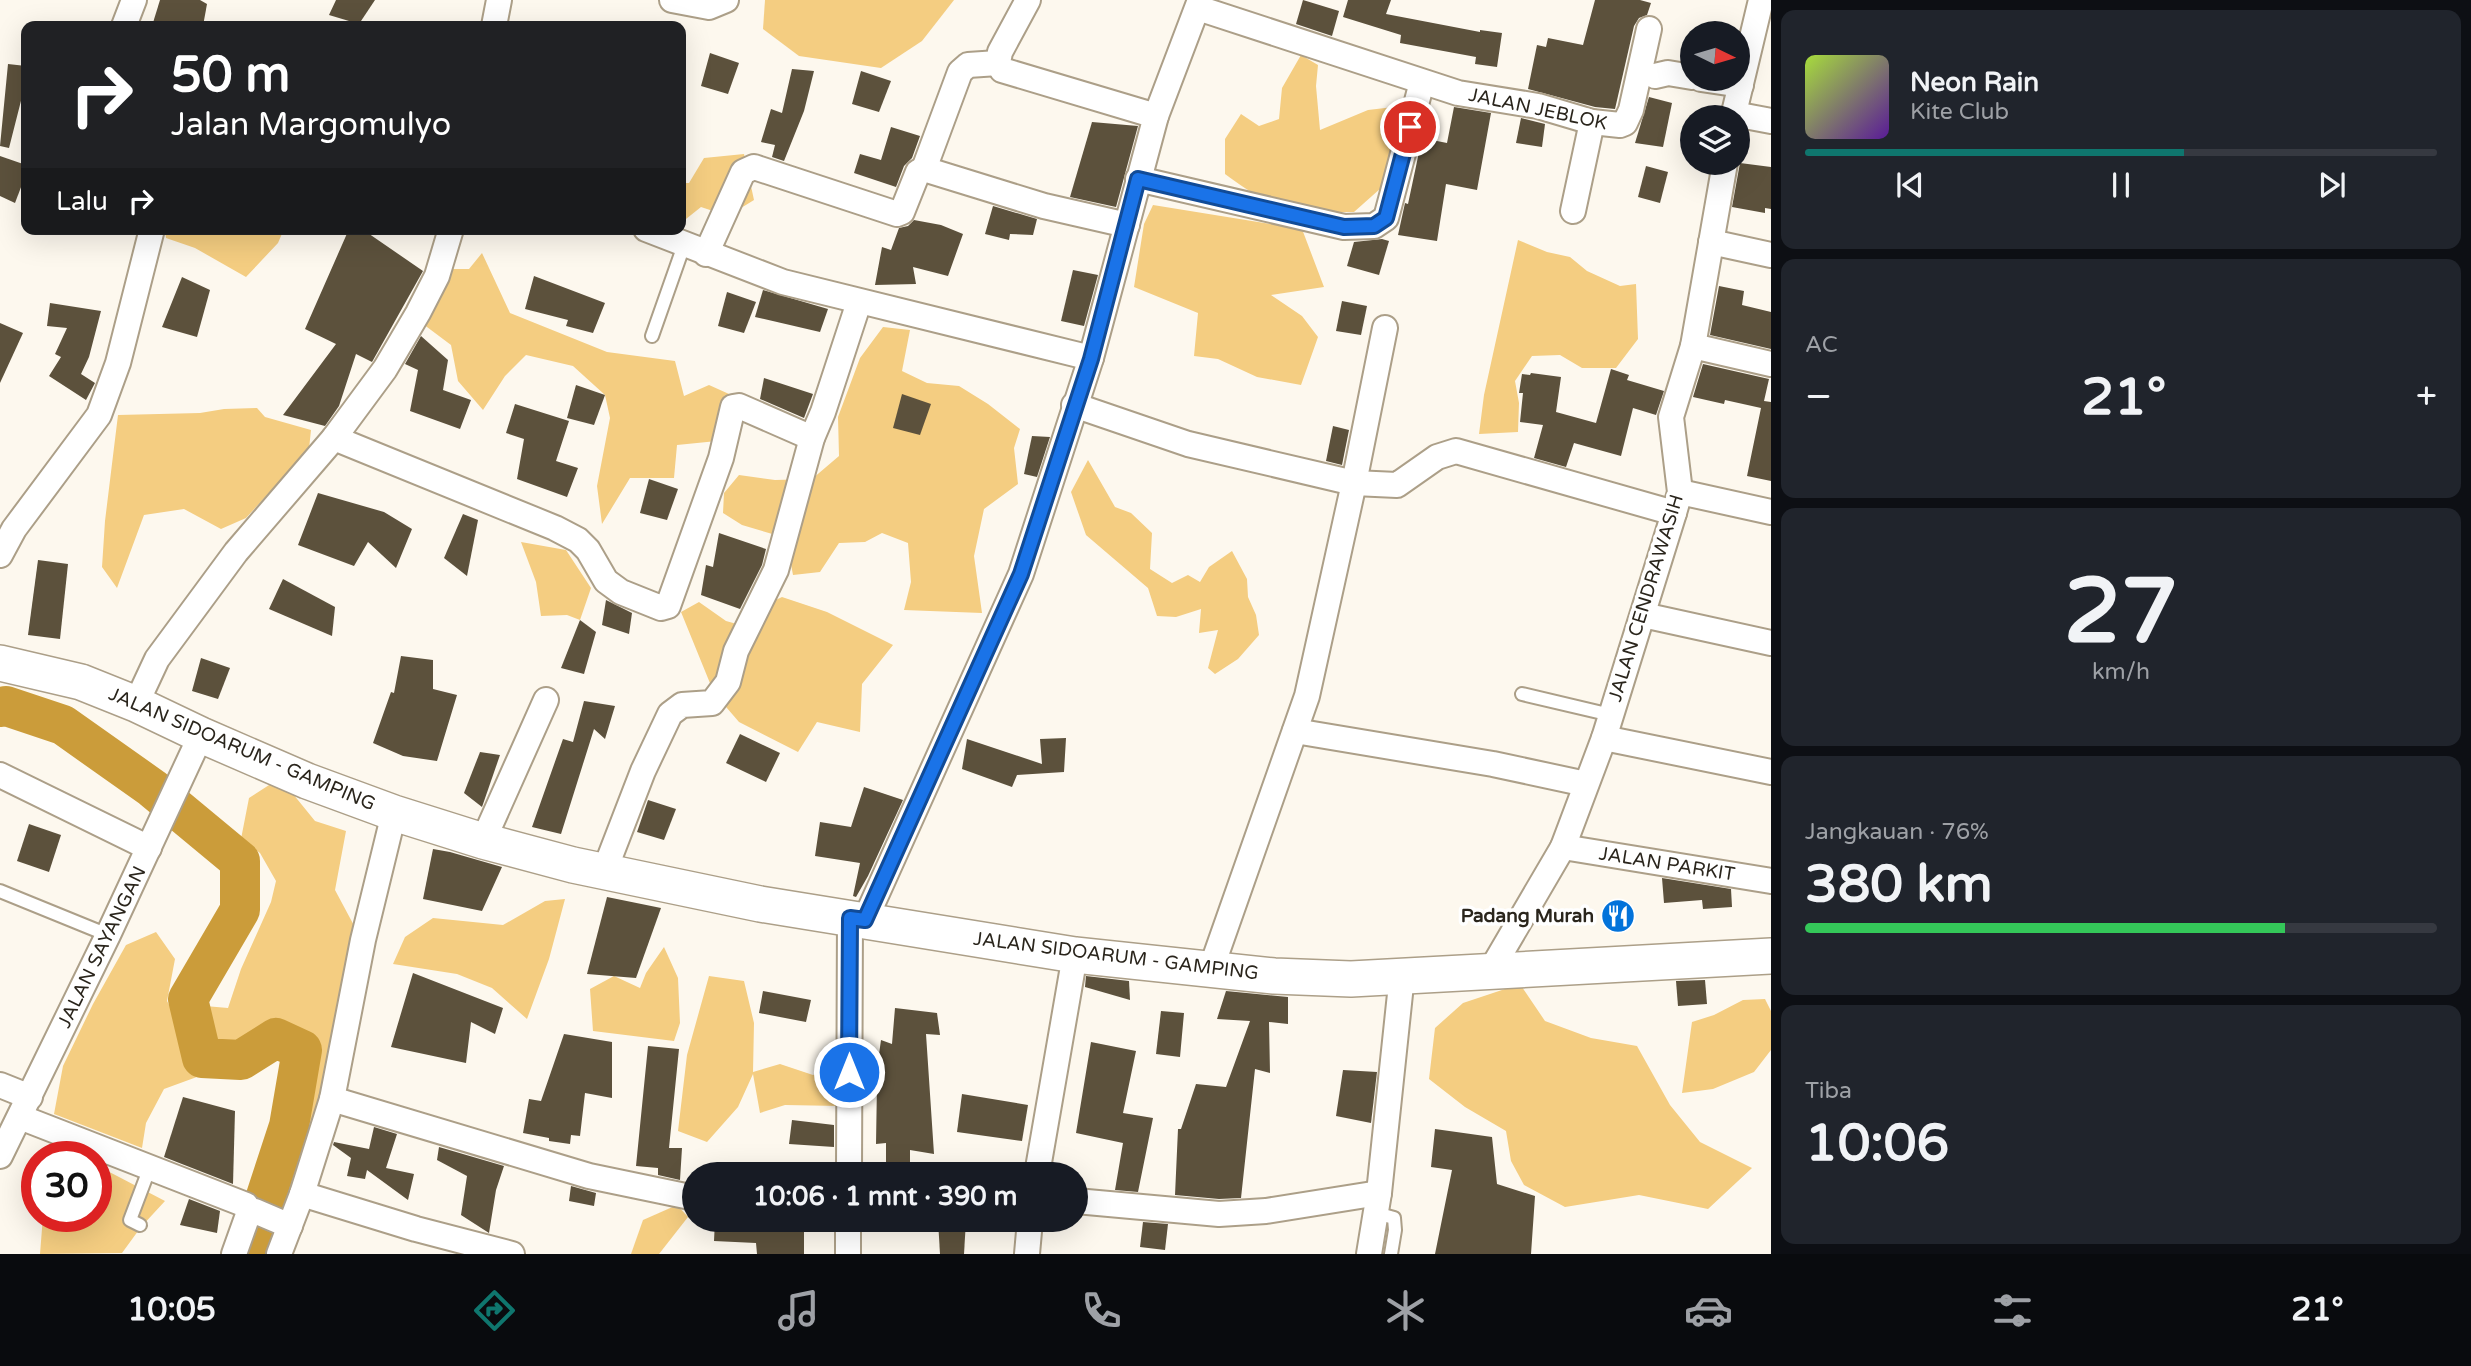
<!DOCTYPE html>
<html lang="id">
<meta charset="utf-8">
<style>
:root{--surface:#171b24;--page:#20242c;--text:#f1f3f6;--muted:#9ea1a6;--line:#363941;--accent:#0f766e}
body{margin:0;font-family:"Varela Round",sans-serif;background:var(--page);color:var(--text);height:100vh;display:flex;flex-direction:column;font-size:26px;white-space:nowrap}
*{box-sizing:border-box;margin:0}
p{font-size:23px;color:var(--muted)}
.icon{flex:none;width:38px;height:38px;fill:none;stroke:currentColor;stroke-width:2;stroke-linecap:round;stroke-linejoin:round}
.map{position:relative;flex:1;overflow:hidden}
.sheet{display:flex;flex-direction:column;gap:10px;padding:10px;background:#0d0f14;width:700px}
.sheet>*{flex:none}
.guide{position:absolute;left:21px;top:21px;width:665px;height:214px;border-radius:14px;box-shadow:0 7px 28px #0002;background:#202124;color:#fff;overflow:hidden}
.needle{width:46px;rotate:95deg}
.buttons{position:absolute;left:1680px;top:21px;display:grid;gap:14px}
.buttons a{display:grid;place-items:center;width:70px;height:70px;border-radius:50%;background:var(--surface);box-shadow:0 7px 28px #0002;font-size:35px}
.speed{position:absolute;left:21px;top:1141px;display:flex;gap:14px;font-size:35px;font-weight:700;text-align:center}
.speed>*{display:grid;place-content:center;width:91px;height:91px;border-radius:50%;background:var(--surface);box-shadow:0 7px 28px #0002;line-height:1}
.speed .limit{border:10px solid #d22;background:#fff;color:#111}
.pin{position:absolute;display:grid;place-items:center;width:60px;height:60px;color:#fff;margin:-30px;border:4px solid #fff;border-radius:50%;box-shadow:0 2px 7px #0007}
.me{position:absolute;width:77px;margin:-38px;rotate:0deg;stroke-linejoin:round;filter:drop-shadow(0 0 5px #0008)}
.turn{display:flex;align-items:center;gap:24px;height:147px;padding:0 35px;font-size:32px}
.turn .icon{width:91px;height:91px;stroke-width:2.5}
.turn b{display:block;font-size:49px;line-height:60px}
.then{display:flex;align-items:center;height:66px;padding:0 35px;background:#0003;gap:14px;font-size:26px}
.big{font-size:52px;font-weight:800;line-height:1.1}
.sheet .card{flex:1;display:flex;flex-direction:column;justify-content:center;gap:10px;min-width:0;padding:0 24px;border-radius:14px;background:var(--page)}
.sheet .dial{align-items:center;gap:0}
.dial b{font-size:91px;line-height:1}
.song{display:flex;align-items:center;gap:21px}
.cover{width:84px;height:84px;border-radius:10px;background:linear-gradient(135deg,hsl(80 70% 55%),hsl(270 70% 35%))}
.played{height:7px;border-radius:4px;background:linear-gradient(90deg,var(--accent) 60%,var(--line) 60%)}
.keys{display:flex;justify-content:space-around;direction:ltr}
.heat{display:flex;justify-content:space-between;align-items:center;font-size:38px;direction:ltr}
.charge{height:10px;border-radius:5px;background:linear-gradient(90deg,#34c759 76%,var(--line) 0)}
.trip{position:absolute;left:682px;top:1162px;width:406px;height:70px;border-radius:35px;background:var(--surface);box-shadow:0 7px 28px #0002;font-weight:800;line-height:70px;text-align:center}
.dock{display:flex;height:112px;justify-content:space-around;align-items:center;background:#090b0e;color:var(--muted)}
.dock .icon{width:49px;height:49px}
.dock .on{color:var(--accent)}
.dock b{font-size:32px;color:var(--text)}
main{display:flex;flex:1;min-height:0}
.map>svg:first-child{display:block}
.green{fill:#f4cd81}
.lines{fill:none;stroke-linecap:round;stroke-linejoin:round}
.river{stroke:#cb9c3a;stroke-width:40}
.building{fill:#5c513c}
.service-casing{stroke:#ac9f88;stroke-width:16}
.minor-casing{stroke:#ac9f88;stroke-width:28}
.secondary-casing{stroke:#ac9f88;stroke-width:38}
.service{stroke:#fff;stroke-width:12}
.minor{stroke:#fff;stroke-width:24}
.secondary{stroke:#fff;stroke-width:35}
.route-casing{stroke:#114b97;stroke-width:18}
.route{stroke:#1a73e8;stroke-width:12}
.labels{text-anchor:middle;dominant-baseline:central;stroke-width:7;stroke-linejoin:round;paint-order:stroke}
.street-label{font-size:19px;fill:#2a251c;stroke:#fff}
.poi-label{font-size:19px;font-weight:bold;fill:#2a251c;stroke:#fff;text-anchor:end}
</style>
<main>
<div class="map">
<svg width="1771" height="1254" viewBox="0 0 1771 1254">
<rect width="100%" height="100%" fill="#fdf8ee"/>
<g class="green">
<polygon points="765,0 954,0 922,41 881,68 799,56 763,29"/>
<path d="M1301,55L1318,65L1316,86L1320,130L1368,110L1402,106L1381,188L1354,212C1333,212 1309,214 1288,209C1269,205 1241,186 1225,174V139L1241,114L1259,126L1279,119L1282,88Z"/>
<polygon points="744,154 754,200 728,216 701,207 681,223 681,183 689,183 704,158"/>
<polygon points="1153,205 1302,229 1324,287 1271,295 1302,316 1318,337 1301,385 1257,377 1218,359 1194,356 1198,313 1134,287 1144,224"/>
<polygon points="165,229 284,229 278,243 246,277 195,248 166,238"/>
<polygon points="1518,240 1547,252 1570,257 1587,271 1620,286 1636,284 1638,339 1616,368 1582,368 1560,355 1532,356 1515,381 1519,403 1518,432 1479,434 1484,395"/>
<polygon points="482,253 510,313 607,352 675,361 684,396 709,385 738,398 717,441 677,445 674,478 630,478 602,524 597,486 610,418 605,395 573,366 526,355 505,376 483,410 458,381 451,345 423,324 442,269 469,269"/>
<polygon points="883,327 910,330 902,371 927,383 959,386 988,404 1020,429 1014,448 1018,484 984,509 974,556 982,613 904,610 911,582 908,543 882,533 865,542 839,543 820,572 793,575 786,538 742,525 723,513 724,493 739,475 775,480 812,479 839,456 838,417 860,358"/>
<polygon points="257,408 265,417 311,430 309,449 246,518 221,529 184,509 144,515 117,588 102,567 105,521 118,415 200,413 224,409"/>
<polygon points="1088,460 1115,507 1131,513 1152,533 1150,569 1172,583 1188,575 1200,582 1209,567 1232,551 1247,579 1248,597 1256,615 1259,635 1238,659 1215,674 1208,668 1218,630 1199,633 1201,609 1176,617 1157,616 1148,588 1086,535 1071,492"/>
<polygon points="521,542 566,550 591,588 580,620 567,615 541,616 536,582"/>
<polygon points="782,597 827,612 893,645 862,684 860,732 817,722 798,752 739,722 714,693 681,612 699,602 726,621 755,629 763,606"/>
<polygon points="280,778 315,821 346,831 335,890 358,933 333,1024 328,1079 283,1210 261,1198 283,1118 310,1065 306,1034 276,1025 237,1046 217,1050 205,1040 205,1006 228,1008 241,969 271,902 276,881 260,853 241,839 249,798"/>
<polygon points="565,899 549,959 527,1019 492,988 457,974 393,964 405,937 433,918 503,925 545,901"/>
<polygon points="156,932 175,959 167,1001 205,1074 164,1089 146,1123 142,1148 54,1114 63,1066 93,1004 126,945"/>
<polygon points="664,947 678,978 680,1023 674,1041 593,1031 590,989 614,976 640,988 646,973"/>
<polygon points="709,976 744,981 754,1023 753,1072 780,1064 813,1075 839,1069 839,1106 785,1105 760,1113 753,1074 738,1107 707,1142 678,1131 687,1055"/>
<polygon points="1520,984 1545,1021 1591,1038 1637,1046 1670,1105 1700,1142 1752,1168 1708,1209 1639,1195 1565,1207 1524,1185 1511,1161 1506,1131 1465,1107 1429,1079 1435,1028 1463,1003"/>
<polygon points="1765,999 1771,1011 1771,1050 1754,1072 1713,1089 1682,1093 1692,1022 1714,1015 1743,1000"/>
<polygon points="96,1165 165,1201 141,1227 122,1253 40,1254 43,1216 96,1216"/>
<polygon points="677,1205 688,1217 659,1254 631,1254 643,1220"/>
</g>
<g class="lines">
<polyline class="river" points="0,707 6,706 63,725 152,788 240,861 240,910 188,999 202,1058 241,1060 276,1038 302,1050 289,1126 247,1254"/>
</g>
<g class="building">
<polygon points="160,0 200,0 207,4 203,26 152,26"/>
<polygon points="336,0 375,0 359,24 329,15"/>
<polygon points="1303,0 1339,11 1332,36 1296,24"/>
<polygon points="1348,0 1391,0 1386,14 1480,32 1480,30 1502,33 1497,67 1475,64 1476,57 1400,43 1401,35 1343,17"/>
<polygon points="1595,0 1640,0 1651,3 1647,15 1639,18 1634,26 1615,109 1595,107 1528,89 1537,45 1546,47 1548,38 1583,45"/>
<polygon points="710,53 739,63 728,94 701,86"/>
<polygon points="8,64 26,66 26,89 24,89 9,148 0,146"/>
<polygon points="792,69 814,71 804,111 784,161 772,157 775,145 761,142 771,109 782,113"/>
<polygon points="861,71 891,81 879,112 852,104"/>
<polygon points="1649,97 1672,103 1663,147 1635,143"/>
<polygon points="1454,107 1491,113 1477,190 1446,184 1437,241 1398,235 1405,203 1408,204 1422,138 1447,143"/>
<polygon points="1521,118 1545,124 1542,147 1516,143"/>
<polygon points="1092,122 1138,126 1116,207 1070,197"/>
<polygon points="891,127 920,136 912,158 904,166 896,187 854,173 860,154 881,160"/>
<polygon points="0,156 26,165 26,174 15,203 0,196"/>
<polygon points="1740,163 1771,167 1771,209 1765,208 1765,213 1732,207"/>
<polygon points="1646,166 1668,172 1660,203 1638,197"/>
<polygon points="993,206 1037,219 1033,235 1010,234 1009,240 985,234"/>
<polygon points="914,220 941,225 963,234 948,276 913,267 916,284 875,285 882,247 891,250 899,228 908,226"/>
<polygon points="349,229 362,229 423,271 372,362 356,354 339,406 325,426 283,415 336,344 305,329"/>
<polygon points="1382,239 1389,241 1379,275 1347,266 1354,242"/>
<polygon points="1073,270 1098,275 1084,326 1061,321"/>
<polygon points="534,276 605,303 593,333 566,326 568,320 525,309"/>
<polygon points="182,277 210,290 197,337 162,327"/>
<polygon points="1719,286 1744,291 1742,305 1771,312 1771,349 1710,335"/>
<polygon points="763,290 828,309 820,332 755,317"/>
<polygon points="727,292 756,302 744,333 718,326"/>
<polygon points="1342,301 1367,306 1361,335 1336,331"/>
<polygon points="50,303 101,311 89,357 81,374 95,383 86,400 49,376 61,357 55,354 67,328 47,326"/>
<polygon points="0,323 23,333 0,383"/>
<polygon points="421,336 448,360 443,390 471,400 460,429 410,411 418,370 405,364"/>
<polygon points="1703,364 1769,379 1764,401 1771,402 1771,481 1747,476 1761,408 1725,400 1724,404 1693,397"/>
<polygon points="1611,369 1629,375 1627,380 1664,391 1656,415 1633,408 1621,456 1574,443 1566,467 1534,458 1543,425 1520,422 1523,393 1519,393 1522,374 1530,375 1531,373 1561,377 1556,412 1596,423"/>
<polygon points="764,378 813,394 804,418 760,399"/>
<polygon points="576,385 605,395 594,425 567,418"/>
<polygon points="902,394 931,404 920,435 893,428"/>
<polygon points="515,404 569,421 556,461 578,468 567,497 517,479 524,439 506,433"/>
<polygon points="1333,426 1349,430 1342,465 1326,461"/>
<polygon points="1032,436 1050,437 1037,477 1024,474"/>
<polygon points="649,479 678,489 667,520 640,513"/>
<polygon points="318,493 384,512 412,529 396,568 368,542 354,566 298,545"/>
<polygon points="463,514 478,520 467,576 444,558"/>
<polygon points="719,533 766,549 762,565 740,609 701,595 706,565 713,567"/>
<polygon points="38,560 68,564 60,639 28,635"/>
<polygon points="283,579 335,607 332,636 269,609"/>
<polygon points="606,600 632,613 629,634 602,625"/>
<polygon points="580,620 596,632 584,674 561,668"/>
<polygon points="401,656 433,660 433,689 457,695 437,761 403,756 373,743 391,692 394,693"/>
<polygon points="201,658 230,668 218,699 192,691"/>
<polygon points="584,701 615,706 605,739 594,729 561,834 532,827 563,739 573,742"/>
<polygon points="740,734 780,753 766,782 726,763"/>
<polygon points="1066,738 1064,772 1017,775 1012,787 962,769 967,739 1042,764 1040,739"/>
<polygon points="480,752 500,755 482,807 464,793"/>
<polygon points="864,787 903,800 868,876 856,897 853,896 860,863 815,856 820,822 851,827"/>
<polygon points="648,800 676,809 664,840 637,832"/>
<polygon points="29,824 61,835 49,872 17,861"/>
<polygon points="433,849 450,852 502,867 482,911 423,899"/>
<polygon points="1662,878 1731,889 1732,907 1703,909 1702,900 1664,903"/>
<polygon points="607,897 661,908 636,978 587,974"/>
<polygon points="413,973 503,1008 495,1034 471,1022 466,1063 391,1047"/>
<polygon points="1086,976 1129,981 1130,1000 1085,987"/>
<polygon points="1705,980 1707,1004 1678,1006 1676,981"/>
<polygon points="763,991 811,1000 806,1022 759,1013"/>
<polygon points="1226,991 1288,997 1288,1024 1269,1022 1270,1073 1255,1069 1241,1198 1219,1199 1175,1195 1178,1129 1181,1129 1196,1084 1226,1087 1250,1021 1217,1019"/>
<polygon points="895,1008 937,1013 940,1035 926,1034 934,1154 910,1150 910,1174 886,1174 886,1143 876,1144 877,1083 875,1083 881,1040 892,1044"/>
<polygon points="1161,1011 1184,1013 1180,1057 1156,1054"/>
<polygon points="564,1034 612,1042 612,1098 585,1093 580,1136 571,1135 570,1144 549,1141 549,1138 523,1133 529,1099 541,1101"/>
<polygon points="1091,1042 1136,1051 1123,1113 1153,1118 1138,1192 1115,1190 1123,1143 1076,1133"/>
<polygon points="648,1046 679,1049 669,1148 682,1148 680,1180 658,1175 658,1168 636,1166"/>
<polygon points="1343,1070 1377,1072 1371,1123 1336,1116"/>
<polygon points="962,1094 1028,1105 1022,1141 957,1132"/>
<polygon points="183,1097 235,1111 233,1184 164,1157"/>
<polygon points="792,1120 834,1125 834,1147 789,1144"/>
<polygon points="374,1127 397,1134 386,1168 414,1174 408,1200 367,1170 365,1179 347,1176 351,1158 333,1145 334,1142 369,1149"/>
<polygon points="1435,1129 1492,1137 1497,1184 1535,1196 1531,1254 1435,1254 1452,1170 1431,1167"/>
<polygon points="439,1147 504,1166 496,1190 489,1233 461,1215 467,1176 437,1160"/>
<polygon points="571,1186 596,1193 594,1206 569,1201"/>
<polygon points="189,1199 220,1211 217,1233 180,1225"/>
<polygon points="715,1220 804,1220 804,1254 757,1254 756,1243 714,1241"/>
<polygon points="938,1220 966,1220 964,1254 940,1254"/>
<polygon points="1143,1222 1168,1224 1165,1250 1140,1247"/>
</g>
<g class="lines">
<g class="service-casing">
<g id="service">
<polyline points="652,336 684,245"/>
<polyline points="1522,694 1611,715"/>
<polyline points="0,891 108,935"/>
<polyline points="1376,1213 1394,1218 1395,1230 1391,1254"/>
<polyline points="140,1225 130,1220 150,1167"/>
</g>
</g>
<g class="minor-casing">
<g id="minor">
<polyline points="672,0 709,7 726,0"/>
<polyline points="1028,0 1000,52 998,63 1002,70 1156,116"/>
<polyline points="1198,8 1458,93 1538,106 1592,122 1620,125 1625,123 1631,110 1649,29"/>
<polyline points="124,26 134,0"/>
<polyline points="494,26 499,0"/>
<polyline points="1655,76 1668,73 1692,77"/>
<polyline points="1701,79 1741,85"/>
<polyline points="1734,114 1771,121"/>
<polyline points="1733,117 1761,0"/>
<polyline points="924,169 960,72 968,65 998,63"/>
<polyline points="1138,179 1344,227 1374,226 1386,218 1422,82"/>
<polyline points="1573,211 1592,122"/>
<polyline points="646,229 783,282 1091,358"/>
<polyline points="1711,242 1771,255"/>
<polyline points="706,254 743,172 754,167 897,214 902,212 918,172 924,169 1044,206 1127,225"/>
<polyline points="1693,346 1771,364"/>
<polyline points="1074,405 1188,444 1354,483 1397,485 1437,457 1456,451 1674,513"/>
<polyline points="334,438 555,528 578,540 588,550 606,581 621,592 661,608 668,606 721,458 733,407 739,406 812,438"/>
<polyline points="1680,492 1771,512"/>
<polyline points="0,555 14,529 99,415 118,363 152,229"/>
<polyline points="1643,615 1771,643"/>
<polyline points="136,704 157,659 236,552 334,438 385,369 418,313 437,276 451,229"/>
<polyline points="1295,731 1493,764 1586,784"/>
<polyline points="1604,738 1771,772"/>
<polyline points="0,775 149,848"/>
<polyline points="483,841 546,700"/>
<polyline points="1563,847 1771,881"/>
<polyline points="604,872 643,771 670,714 682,705 712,703 728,682 736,651 776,570 812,438 823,412 859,302"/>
<polyline points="865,920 1021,574 1091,358 1156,116 1200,0"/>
<polyline points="1211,969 1307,696 1354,483 1385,328"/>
<polyline points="1491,970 1563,847 1604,738 1674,513 1680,492 1671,417 1693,346 1725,163"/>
<polyline points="0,1085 30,1097"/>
<polyline points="332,1099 589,1176 695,1198"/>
<polyline points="20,1117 246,1205 249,1212"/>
<polyline points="0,1156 108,935 201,735"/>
<polyline points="849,1174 850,917"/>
<polyline points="1037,1174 1075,955"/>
<polyline points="302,1194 416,1229 512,1254"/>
<polyline points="1076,1201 1219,1214 1266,1211 1379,1193"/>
<polyline points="848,1220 848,1254"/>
<polyline points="234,1254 249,1212 255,1211 290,1226"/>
<polyline points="279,1254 302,1194 332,1099 363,940 394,813"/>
<polyline points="1027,1254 1030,1220"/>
<polyline points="1369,1254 1379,1193 1402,975"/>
</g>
</g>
<g class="secondary-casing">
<polyline id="secondary" points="0,663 81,682 136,704 201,735 307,781 394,813 483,841 573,865 760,904 1075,955 1274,976 1351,979 1771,956"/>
</g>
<use href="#service" class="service"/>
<use href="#minor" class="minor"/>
<use href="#secondary" class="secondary"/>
</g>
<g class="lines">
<g class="route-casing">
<polyline id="route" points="849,1072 850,918 865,920 1021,574 1091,359 1138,179 1344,227 1374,226 1386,218 1410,127"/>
</g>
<use href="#route" class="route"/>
</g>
<defs>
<g id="restaurant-disc" transform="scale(1.75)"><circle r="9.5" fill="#0373da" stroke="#fff"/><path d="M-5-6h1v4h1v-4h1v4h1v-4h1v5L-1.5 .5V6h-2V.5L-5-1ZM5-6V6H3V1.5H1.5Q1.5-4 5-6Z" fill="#fff"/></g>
</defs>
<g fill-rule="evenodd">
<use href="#restaurant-disc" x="1618" y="916"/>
</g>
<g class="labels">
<g class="street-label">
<text transform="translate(1538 109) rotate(12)">JALAN JEBLOK</text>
<text transform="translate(1646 598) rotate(-73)">JALAN CENDRAWASIH</text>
<text transform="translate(242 749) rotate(23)">JALAN SIDOARUM - GAMPING</text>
<text transform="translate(1667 864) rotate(9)">JALAN PARKIT</text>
<text transform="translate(102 947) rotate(-64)">JALAN SAYANGAN</text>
<text transform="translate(1116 956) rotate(7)">JALAN SIDOARUM - GAMPING</text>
</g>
<g class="poi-label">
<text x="1594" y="916">Padang Murah</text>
</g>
</g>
</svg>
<div class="buttons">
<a><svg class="needle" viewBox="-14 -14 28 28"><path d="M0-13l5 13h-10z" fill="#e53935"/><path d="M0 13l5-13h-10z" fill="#9ea1a6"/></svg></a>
<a><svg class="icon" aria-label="layers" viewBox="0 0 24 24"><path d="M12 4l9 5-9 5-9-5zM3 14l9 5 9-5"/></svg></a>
</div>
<div class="speed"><div class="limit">30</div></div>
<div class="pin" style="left:1410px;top:127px;background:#d93025"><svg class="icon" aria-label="arrive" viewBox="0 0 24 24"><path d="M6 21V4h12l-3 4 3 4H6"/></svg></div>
<svg class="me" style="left:849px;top:1072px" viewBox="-20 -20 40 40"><circle r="17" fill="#1a73e8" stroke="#fff" stroke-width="3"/><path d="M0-11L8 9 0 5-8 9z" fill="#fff"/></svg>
<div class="trip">10:06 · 1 mnt · 390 m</div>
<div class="guide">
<div class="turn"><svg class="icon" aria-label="right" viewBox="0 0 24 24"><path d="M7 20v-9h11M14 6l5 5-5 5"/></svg><div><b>50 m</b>Jalan Margomulyo</div></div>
<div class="then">Lalu<svg class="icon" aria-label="right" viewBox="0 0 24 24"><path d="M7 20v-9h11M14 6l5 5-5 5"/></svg></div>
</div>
</div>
<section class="sheet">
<div class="card">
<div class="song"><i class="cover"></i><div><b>Neon Rain</b><p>Kite Club</p></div></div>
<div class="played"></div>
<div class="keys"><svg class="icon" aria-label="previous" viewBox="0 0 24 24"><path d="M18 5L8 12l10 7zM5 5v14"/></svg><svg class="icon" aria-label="pause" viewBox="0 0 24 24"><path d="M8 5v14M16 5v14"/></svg><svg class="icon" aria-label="next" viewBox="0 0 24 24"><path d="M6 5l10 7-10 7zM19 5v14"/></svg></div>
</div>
<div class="card"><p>AC</p>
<div class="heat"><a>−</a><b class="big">21°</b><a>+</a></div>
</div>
<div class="card dial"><b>27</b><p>km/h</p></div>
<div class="card"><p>Jangkauan · 76%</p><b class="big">380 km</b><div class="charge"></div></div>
<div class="card"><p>Tiba</p><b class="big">10:06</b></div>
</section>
</main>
<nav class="dock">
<b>10:05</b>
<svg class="icon on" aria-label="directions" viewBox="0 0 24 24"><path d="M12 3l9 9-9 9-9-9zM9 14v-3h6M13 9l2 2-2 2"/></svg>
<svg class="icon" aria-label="music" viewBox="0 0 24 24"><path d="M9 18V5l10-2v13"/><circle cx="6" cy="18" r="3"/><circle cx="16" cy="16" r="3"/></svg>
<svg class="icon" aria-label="phone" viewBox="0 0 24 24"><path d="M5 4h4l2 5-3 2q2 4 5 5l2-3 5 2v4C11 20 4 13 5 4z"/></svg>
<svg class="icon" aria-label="climate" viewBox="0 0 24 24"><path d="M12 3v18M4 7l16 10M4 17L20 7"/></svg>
<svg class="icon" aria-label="car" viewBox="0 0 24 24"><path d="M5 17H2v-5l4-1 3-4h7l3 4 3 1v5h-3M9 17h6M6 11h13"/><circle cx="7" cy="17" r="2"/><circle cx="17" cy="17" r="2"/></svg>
<svg class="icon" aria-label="filters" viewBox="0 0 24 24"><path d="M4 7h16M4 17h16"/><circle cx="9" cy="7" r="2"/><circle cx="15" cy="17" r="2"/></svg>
<b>21°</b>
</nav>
